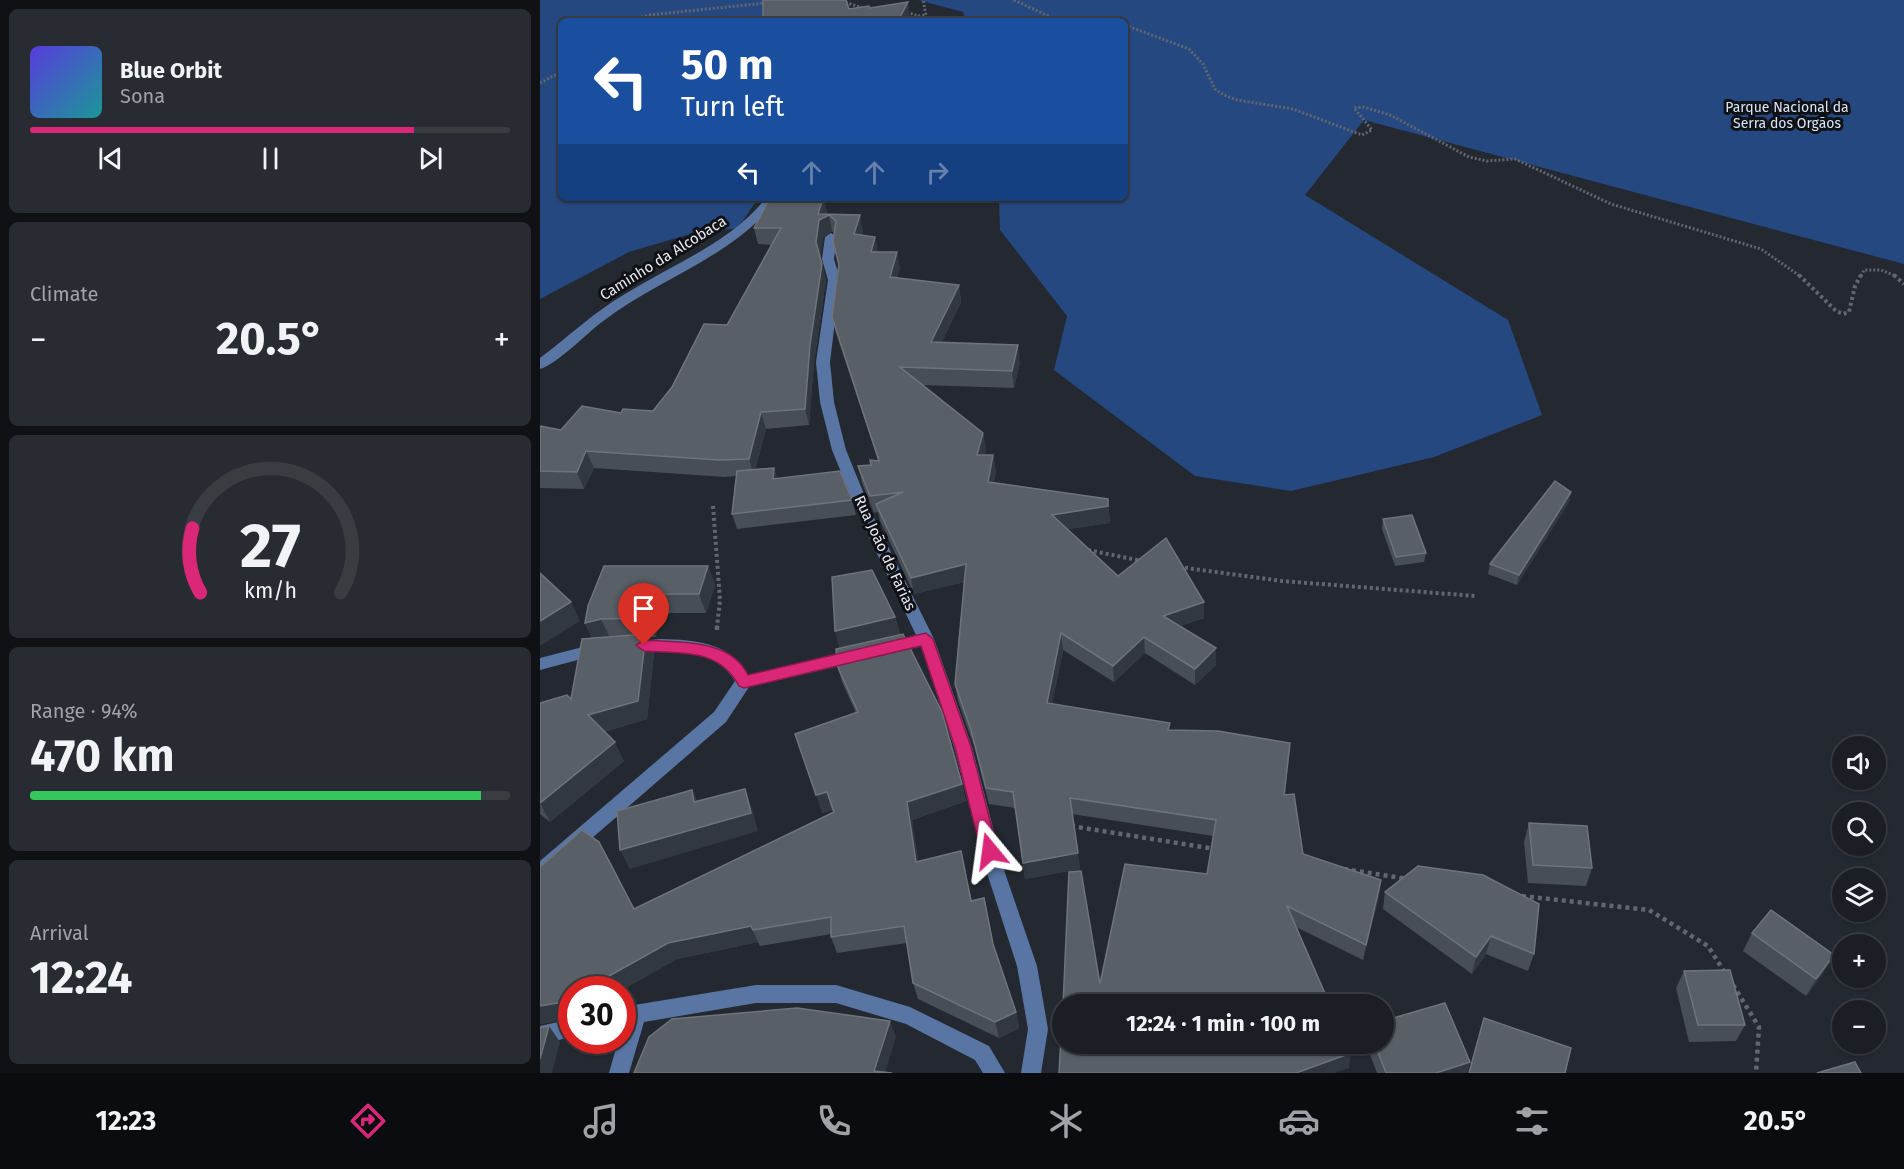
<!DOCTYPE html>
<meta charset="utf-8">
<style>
:root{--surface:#1b1f25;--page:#282c32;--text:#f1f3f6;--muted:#a0a2a7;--line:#393d42;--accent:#db2777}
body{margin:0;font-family:"Fira Sans",sans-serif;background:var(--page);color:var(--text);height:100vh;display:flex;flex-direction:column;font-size:22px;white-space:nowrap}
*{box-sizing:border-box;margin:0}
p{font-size:20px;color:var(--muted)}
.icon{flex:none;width:33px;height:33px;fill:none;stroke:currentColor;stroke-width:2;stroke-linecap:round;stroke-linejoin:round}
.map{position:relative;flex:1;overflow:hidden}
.sheet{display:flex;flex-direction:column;gap:9px;padding:9px;background:#0f1114;width:540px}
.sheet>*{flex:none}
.hud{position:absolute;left:18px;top:18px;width:570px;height:183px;border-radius:9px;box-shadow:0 2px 4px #0004,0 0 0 2px var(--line);background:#1a4fa0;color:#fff;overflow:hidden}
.fabs{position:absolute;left:1292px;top:736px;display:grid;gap:12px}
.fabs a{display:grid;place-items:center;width:54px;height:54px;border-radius:50%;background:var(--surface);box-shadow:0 2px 4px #0004,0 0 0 2px var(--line);font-size:30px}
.speed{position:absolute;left:18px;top:976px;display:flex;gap:12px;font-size:30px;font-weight:700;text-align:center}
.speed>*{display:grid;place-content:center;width:78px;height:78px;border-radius:50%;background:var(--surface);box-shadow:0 2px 4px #0004,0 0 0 2px var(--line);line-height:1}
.speed .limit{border:9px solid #d22;background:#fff;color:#111}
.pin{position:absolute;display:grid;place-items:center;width:51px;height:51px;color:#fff;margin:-62px -26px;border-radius:50% 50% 50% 0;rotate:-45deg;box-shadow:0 0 6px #0007}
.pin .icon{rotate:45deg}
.me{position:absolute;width:66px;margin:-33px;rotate:344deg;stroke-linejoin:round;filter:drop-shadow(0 0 4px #0008)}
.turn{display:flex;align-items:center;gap:21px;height:126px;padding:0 24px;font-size:27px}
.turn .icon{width:78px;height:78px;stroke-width:2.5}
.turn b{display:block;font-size:42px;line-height:51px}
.lanes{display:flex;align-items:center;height:57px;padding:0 24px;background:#0003;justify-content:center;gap:30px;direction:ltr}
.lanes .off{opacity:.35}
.big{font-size:45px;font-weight:700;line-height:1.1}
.sheet .widget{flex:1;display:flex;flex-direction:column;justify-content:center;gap:9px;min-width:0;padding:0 21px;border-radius:9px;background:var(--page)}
.sheet .dial{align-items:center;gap:0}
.dial svg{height:156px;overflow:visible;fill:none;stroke:var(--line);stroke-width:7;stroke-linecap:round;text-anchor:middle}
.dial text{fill:var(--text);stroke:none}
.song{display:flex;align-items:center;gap:18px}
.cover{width:72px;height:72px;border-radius:9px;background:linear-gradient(135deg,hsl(250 70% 55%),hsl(180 70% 35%))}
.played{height:6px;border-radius:3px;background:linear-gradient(90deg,var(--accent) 80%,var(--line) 80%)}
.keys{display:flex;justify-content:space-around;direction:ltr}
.heat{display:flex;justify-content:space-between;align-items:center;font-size:33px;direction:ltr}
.charge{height:9px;border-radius:4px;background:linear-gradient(90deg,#34c759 94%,var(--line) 0)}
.trip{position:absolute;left:512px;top:994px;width:342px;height:60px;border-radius:30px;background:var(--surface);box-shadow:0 2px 4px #0004,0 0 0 2px var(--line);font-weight:700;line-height:60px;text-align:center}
.tab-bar{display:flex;height:96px;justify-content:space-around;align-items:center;background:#0b0c0f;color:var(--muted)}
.tab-bar .icon{width:42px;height:42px}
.tab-bar .active{color:var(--accent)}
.tab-bar b{font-size:27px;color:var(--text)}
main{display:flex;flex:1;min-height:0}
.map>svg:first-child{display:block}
.green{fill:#254881}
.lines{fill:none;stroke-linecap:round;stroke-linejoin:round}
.path-far2{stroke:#62676e;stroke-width:3;stroke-dasharray:2 2;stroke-linecap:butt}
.path-far1{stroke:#62676e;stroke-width:4;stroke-dasharray:3 3;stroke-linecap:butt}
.path{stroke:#62676e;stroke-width:4.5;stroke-dasharray:4 4;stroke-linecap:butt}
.minor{fill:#5975a3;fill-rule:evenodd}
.wall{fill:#484e56}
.shaded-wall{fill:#323840}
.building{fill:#595f66;stroke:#6f747c;stroke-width:1.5}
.route{fill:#db2777;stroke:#8e194d;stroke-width:1.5}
.labels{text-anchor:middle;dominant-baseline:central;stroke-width:6;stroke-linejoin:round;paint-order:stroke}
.far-park-label{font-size:14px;fill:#d8e4f7;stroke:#0f1115}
.street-label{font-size:15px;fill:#e7eaf0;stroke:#0f1115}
</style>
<main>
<section class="sheet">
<div class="widget">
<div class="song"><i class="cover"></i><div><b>Blue Orbit</b><p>Sona</p></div></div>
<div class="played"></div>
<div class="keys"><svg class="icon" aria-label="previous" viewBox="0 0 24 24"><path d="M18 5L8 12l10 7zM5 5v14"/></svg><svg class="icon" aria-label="pause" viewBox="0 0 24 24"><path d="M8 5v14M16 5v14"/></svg><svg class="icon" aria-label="next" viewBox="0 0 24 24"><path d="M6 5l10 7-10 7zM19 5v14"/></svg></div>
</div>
<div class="widget"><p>Climate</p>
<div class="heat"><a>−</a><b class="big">20.5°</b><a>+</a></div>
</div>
<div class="widget dial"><svg viewBox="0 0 100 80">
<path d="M14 69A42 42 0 1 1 86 69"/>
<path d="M14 69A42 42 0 0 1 10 36" stroke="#db2777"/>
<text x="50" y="56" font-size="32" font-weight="700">27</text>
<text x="50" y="72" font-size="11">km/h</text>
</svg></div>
<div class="widget"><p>Range · 94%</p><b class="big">470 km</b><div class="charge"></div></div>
<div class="widget"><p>Arrival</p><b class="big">12:24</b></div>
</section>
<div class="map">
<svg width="1364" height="1073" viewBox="0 0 1364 1073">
<rect width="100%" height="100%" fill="#242931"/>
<g class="green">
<polygon points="0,0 252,0 213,21 21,21 21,198 218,198 198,228 150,234 89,252 0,299"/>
<polygon points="378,0 1364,0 1364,264 824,120 765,195 968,320 1002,415 894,457 751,491 655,476 514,370 527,316 460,230 459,198 585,198 585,21 426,21 423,12"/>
</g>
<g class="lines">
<g class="path-far2">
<polyline points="298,0 323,8"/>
<polyline points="474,0 519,21"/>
<polyline points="367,12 378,16 386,15 383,0"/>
<polyline points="90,21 109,15 226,3"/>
<polyline points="585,25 649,49 663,64 675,89 684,95 697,100 753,109 822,135 832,130 814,108 824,107 850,115 929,157 947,161 975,159 1071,204 1221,249 1260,276"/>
<polyline points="0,83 21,72"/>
<polyline points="1321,276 1324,270 1341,270 1356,276"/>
</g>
<g class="path-far1">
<polyline points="1259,275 1296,311 1303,314 1309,312 1315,286 1321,275"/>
<polyline points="1354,275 1364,284"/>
<polyline points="173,506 180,600 177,627"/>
<polyline points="548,550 602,561"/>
<polyline points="639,567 742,581 935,596"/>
</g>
<g class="path">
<polyline points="177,630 177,625"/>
<polyline points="531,826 675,849"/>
<polyline points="804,869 868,879"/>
<polyline points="982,896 1109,910 1168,946 1185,973"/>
<polyline points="1193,985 1219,1027 1216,1073"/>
</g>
<g class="minor">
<path d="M226,198H238C195,257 118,278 62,322C47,333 16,365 0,369V358C28,337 54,312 85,294C133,264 190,243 226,198Z"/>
<polygon points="291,233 297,237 294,259 300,280 290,362 294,402 306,450 333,516 394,639 432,747 464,870 497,966 508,1029 501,1073 481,1073 488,1029 477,966 446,870 414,747 381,646 348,654 342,652 340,648 342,644 376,635 319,516 292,450 280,402 276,362 288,280 282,259 285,237"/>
<path d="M121,639C156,640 189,642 208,675L316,650L322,652L324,656L322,660L316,662L209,687L186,722L6,878L0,880V861L174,712L195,681C173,645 128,651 90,652L84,650L82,646L84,642Z"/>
<polygon points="58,643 64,645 66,649 64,653 0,670 0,658"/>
<polygon points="216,985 296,985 370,1007 449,1046 465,1073 443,1073 435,1060 366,1024 296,1003 216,1003 104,1022 89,1073 69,1073 78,1041 82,1041 82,1007"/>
<polygon points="32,1019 32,1037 0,1044 0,1026"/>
</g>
</g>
<g class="wall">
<polygon points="287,212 287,214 323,231 322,235 338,252 360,268 357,278 419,285 421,302 402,342 480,362 474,388 382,385 443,433 446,450 444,455 453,455 456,472 454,482 568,499 570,523 528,529 578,576 664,618 640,626 676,648 676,665 655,685 605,653 574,682 523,650 512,704 630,730 750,743 745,795 763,854 841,880 839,896 823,960 756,927 560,984 667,874 673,836 532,814 540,869 485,879 475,808 449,804 434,746 418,701 415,684 424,582 374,594 340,521 338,512 334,513 322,483 318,466 331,465 338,460 296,333 292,317 298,266 293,242 294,233 292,231 283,237 280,257 286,280 274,362 269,425 226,429 215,469 234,468 237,479 312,500 316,515 197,529 192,514 196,476 185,477 54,468 44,489 0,488 0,426 21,430 81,413 113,411 187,325 232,245 218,244 214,228"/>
<polygon points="1031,492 1029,502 977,585 948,574 950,564"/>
<polygon points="843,519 886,553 884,562 855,566 842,529"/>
<polygon points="168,566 175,585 166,613 119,613 116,637 108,637 114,653 107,719 64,732 84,761 10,822 0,814 0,703 31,699 52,638 45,623"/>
<polygon points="355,617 360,634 422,784 426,801 372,820 378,861 421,851 432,901 454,946 476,1012 479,1028 459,1038 378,999 373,983 367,943 297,953 291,937 291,934 220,946 218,942 137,959 82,990 32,990 32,1018 0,1024 0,867 69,859 94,909 294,813 292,810 282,813 316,713 302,682 297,665 300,648"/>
<polygon points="989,823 1052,868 1046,886 988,883 984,842"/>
<polygon points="845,892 994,954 988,971 946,954 932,974 843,909"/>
<polygon points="1212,933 1284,972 1266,996 1203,951"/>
<polygon points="1144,971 1205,1025 1196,1041 1149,1042 1136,988"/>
<polygon points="826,1044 843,1044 930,1062 927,1073 837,1073"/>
</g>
<g class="shaded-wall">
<polygon points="368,2 370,20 370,21 358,21"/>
<polygon points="283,198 284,198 287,212 286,216 289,215 292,231 283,237 280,259 276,242 278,214"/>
<polygon points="320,215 323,231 317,251 314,234"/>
<polygon points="335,237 339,254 331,252"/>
<polygon points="357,252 360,268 353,294 350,277"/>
<polygon points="282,264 286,280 274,362 269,425 265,409 270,345"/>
<polygon points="419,285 421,302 394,359 391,342"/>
<polygon points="478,345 480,362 474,388 472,371"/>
<polygon points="221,412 226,429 214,476 209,459"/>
<polygon points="443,433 446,450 440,472 437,455"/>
<polygon points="46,451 54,468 44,489 37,472"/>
<polygon points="453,455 456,472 451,498 448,482"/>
<polygon points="234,468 238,482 233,479"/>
<polygon points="1031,492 1029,502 977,585 979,575"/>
<polygon points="568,499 570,523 514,531 512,515"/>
<polygon points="426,564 429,581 374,594 371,578"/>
<polygon points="168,566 175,585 166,613 159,594"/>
<polygon points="111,594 119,613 116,637 108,618"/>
<polygon points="31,602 40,621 0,646 0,621"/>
<polygon points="664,602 664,618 624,632 623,616"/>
<polygon points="355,617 360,636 300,650 295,631"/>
<polygon points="61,619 70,638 54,642 45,623"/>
<polygon points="521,633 523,650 509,719 507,703"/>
<polygon points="106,634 114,653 107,719 57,734 48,715"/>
<polygon points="604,637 605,653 574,682 573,666"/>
<polygon points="676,648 676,665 655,685 655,669"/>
<polygon points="75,742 84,761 10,822 0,803"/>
<polygon points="750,743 749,759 743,811 744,795"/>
<polygon points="422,784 426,801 372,820 381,879 376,862 367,802"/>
<polygon points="205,789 212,808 218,831 90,869 80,850"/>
<polygon points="152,790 161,808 154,802"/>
<polygon points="287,792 292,810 282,813 276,795"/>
<polygon points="538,853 540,869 485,879 483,863"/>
<polygon points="841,880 839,896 823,960 826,945"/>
<polygon points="211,926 218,942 137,959 82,990 44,990 128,943"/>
<polygon points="951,936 946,954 932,974 936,957"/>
<polygon points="1294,955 1284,972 1266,996 1276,979"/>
<polygon points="32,997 32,1018 0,1024 0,1006"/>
<polygon points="476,1012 479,1028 459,1038 455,1022"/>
<polygon points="350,1021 356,1037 345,1073 334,1071"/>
<polygon points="9,1026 20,1042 12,1073 0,1073 0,1059"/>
<polygon points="811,1053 809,1068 794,1073 756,1073"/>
<polygon points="930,1062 927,1073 896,1073"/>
</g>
<g class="building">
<polygon points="223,0 306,0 309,9 329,6 330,8 368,2 358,21 223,21"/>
<polygon points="230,198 283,198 278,214 320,215 314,234 335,237 331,252 357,252 350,277 419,285 391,342 478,345 472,371 360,367 443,433 437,455 453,455 448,482 568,499 568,506 512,515 578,576 626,538 664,602 623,616 676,648 655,669 604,637 573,666 521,633 507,703 630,723 628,730 678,731 750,743 744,795 754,794 763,854 841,880 826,945 747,906 790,1005 523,1005 529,872 541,871 560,984 585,864 667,874 676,820 530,798 538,853 483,863 473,792 446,788 431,730 415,684 426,564 371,578 336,504 363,492 330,496 318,466 331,465 330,460 339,461 292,317 299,264 293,242 296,221 289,215 279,220 276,242 282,264 270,345 265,409 221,412 209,459 179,460 46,451 37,472 0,471 0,426 21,430 42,406 81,413 83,409 113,411 132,387 164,324 187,325 241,228 214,228"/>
<polygon points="234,468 233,479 300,471 312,500 192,514 197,471"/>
<polygon points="1015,481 1031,492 979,575 950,564"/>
<polygon points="872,515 886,553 856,557 843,519"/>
<polygon points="64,566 168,566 159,594 111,594 108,618 61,619 45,623 48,606"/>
<polygon points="332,570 355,617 295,631 292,577"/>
<polygon points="0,573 31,602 0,621"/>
<polygon points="106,634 98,701 48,715 75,742 0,803 0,703 27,695 31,699 42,639"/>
<polygon points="363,634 402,712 422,784 367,802 376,862 421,851 431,901 444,898 453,944 476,1012 455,1022 373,983 364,926 291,937 291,917 213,930 211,926 128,943 44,990 32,990 32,997 23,1002 0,1006 0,867 42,830 59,842 94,909 294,812 287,792 276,795 255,734 318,712 297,665 296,649"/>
<polygon points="205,789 211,813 80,850 77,811 152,790 154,802"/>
<polygon points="989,823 1047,826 1052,868 993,865"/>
<polygon points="878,866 943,875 999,904 994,954 951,936 936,957 845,892"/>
<polygon points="1231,910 1294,955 1276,979 1212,933"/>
<polygon points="1190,970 1205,1025 1158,1025 1144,971"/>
<polygon points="905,1003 930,1062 896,1073 846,1073 835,1044 843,1044 843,1021"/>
<polygon points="257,1008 350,1021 334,1071 352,1073 94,1073 109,1037 132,1019"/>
<polygon points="944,1018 1031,1048 1025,1073 929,1073"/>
<polygon points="522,1019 522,1044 807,1044 811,1053 756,1073 519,1073"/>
<polygon points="9,1026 0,1059 0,1028"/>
<polygon points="1315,1062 1321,1073 1277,1073"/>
</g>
<path class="route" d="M386,633L393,639L431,747L458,851L456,856H444L441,851L415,747L381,646L204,688L199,686C179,648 142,654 104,651L96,645L104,640C139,643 190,638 208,675Z"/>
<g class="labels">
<g class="far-park-label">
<text x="1247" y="107">Parque Nacional da<tspan x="1247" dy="16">Serra dos Orgãos</tspan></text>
</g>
<g class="street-label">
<text transform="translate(123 258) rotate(-32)">Caminho da Alcobaca</text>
<text transform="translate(345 553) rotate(65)">Rua João de Farias</text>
</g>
</g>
</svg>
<div class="fabs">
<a><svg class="icon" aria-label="sound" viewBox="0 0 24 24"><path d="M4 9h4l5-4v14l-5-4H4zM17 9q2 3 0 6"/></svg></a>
<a><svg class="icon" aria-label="search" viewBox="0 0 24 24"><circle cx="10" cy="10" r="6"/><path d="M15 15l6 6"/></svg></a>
<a><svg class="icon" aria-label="layers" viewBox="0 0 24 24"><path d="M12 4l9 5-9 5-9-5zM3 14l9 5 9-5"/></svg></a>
<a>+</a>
<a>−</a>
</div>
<div class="speed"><div class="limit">30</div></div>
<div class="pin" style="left:104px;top:645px;background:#d93025"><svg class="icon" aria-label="arrive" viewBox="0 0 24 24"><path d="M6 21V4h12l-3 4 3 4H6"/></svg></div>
<svg class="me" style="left:450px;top:851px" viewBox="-20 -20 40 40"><path d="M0-17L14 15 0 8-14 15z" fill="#db2777" stroke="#fff" stroke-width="4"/></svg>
<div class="trip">12:24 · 1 min · 100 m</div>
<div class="hud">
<div class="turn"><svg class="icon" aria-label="left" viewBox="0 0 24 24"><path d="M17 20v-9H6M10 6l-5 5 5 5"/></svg><div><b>50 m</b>Turn left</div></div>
<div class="lanes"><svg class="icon" aria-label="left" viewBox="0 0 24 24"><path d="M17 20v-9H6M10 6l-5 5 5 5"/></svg><svg class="icon off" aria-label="ahead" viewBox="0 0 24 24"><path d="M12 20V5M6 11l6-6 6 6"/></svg><svg class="icon off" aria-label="ahead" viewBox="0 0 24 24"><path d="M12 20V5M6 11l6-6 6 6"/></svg><svg class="icon off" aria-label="right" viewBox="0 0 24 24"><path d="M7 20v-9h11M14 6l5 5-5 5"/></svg></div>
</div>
</div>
</main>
<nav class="tab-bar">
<b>12:23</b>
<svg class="icon active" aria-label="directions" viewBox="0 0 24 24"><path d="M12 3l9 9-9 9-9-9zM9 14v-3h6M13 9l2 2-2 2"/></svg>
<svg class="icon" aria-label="music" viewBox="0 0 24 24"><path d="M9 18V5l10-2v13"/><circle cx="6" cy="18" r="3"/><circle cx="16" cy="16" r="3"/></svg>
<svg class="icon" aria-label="phone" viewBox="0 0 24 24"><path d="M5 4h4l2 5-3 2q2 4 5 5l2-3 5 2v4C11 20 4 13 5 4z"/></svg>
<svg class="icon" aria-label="climate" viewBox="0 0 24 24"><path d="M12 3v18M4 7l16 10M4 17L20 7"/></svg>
<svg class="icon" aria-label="car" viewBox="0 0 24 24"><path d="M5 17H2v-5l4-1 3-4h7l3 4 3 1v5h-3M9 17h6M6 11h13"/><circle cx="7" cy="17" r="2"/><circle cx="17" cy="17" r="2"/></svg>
<svg class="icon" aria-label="filters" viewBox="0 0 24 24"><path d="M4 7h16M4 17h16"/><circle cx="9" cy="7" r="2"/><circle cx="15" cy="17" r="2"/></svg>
<b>20.5°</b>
</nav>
